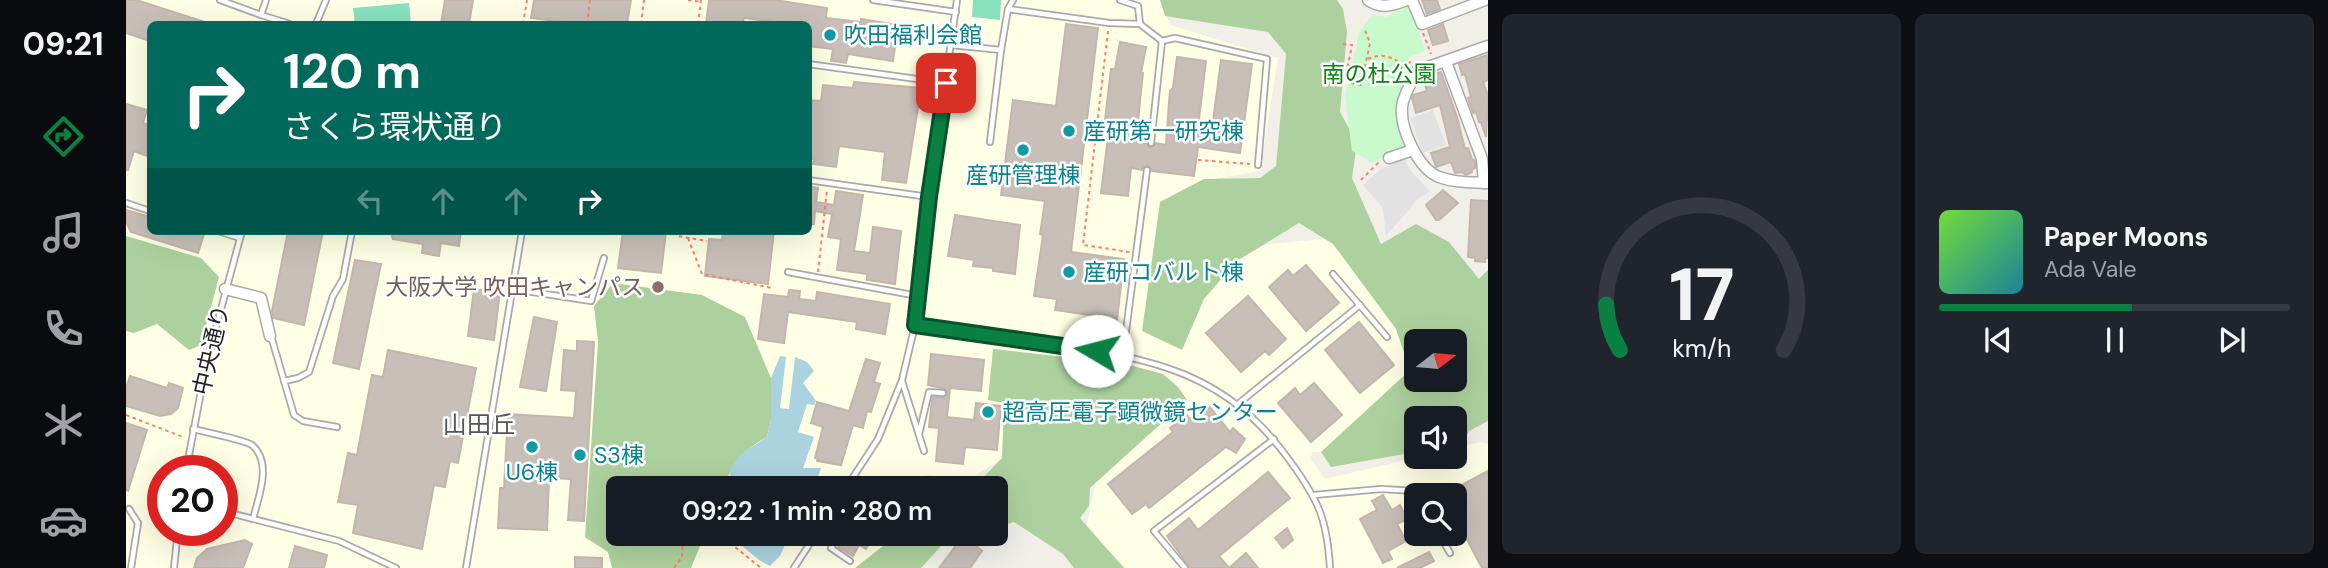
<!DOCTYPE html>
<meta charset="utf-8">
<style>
:root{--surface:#171b24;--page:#20242c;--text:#f1f3f6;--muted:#9ea1a6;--line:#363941;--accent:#0b8043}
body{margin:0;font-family:"DM Sans","Noto Sans JP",sans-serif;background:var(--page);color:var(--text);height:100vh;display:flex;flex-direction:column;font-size:26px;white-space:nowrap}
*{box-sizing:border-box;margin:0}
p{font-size:23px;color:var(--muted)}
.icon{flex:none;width:38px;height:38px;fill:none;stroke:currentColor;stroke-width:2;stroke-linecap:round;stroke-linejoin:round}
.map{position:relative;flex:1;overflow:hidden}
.drawer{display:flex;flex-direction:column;gap:14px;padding:14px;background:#0d0f14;width:840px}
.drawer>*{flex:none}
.banner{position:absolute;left:21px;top:21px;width:665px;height:214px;border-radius:10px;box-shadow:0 7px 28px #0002;background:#00695c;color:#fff;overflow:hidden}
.needle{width:46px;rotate:74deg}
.buttons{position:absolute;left:1278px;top:329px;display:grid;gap:14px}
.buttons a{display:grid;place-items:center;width:63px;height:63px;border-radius:10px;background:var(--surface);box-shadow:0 7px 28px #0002;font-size:35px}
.speed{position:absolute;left:21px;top:455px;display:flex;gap:14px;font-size:35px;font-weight:700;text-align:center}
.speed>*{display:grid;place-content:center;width:91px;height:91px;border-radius:50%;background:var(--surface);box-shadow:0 7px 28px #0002;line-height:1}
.speed .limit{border:10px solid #d22;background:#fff;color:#111}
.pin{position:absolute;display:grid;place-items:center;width:60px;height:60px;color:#fff;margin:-30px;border-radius:14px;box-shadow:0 4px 10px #0006}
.me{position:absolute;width:77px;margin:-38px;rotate:278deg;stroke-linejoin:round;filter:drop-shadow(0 0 5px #0008)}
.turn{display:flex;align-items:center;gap:24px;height:147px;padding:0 21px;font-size:32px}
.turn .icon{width:91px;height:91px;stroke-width:2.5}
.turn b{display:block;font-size:49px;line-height:60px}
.lanes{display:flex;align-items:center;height:66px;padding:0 21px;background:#0003;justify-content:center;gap:35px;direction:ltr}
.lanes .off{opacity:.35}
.drawer .card{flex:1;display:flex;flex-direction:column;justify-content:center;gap:10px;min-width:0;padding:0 24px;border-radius:10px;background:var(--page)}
.drawer .dial{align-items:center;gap:0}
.dial svg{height:182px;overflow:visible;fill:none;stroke:var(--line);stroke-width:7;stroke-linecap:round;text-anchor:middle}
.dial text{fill:var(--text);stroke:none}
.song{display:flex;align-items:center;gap:21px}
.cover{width:84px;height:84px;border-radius:10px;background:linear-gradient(135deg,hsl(100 70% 55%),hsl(190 70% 35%))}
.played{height:7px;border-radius:4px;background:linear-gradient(90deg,var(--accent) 55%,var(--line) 55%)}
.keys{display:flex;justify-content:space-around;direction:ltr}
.drawer .tiles{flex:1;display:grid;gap:14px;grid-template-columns:repeat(2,1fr)}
.trip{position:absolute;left:480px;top:476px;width:402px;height:70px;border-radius:10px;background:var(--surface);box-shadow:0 7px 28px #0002;font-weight:600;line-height:70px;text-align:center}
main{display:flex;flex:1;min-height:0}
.menu{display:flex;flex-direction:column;width:126px;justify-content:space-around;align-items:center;background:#090b0e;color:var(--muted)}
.menu .icon{width:49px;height:49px}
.menu .active{color:var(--accent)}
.menu b{font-size:32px;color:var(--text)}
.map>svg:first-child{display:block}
.education{fill:#ffffe5;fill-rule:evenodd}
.forest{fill:#add19e;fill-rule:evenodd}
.park{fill:#c8facc}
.pitch{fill:#88e0be}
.parking{fill:#e2e2e2}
.water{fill:#aad3df}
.building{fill:#c7bfb8;stroke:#c4b6ab;stroke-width:2}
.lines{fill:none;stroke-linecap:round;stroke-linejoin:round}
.lane-casing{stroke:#a9a9a9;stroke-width:8}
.street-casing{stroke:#a9a9a9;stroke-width:13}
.path{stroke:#fa8072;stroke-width:2;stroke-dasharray:3.5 3.5;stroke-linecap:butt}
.lane{stroke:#fff;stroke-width:4.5}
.street{stroke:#fff;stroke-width:10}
.route-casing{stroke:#07532c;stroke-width:18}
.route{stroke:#0b8043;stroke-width:12}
.culture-dot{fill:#0f9aa8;stroke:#fff;stroke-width:2.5}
.education-dot{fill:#8d6e63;stroke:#fff;stroke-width:2.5}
.labels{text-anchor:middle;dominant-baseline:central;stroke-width:5;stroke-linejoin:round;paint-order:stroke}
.culture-label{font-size:23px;fill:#0d838f;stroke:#fff;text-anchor:start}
.park-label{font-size:23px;fill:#0c8416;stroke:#fff}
.education-label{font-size:23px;fill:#785e54;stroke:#fff;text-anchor:end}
.street-label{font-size:23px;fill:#222;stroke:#fff}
.neighbourhood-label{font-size:24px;fill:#555;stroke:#fff}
</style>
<main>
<nav class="menu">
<b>09:21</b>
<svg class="icon active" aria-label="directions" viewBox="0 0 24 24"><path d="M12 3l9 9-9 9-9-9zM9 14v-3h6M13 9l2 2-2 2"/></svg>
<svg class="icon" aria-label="music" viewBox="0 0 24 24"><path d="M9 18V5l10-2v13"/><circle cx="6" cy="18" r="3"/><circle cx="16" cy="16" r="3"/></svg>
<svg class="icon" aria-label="phone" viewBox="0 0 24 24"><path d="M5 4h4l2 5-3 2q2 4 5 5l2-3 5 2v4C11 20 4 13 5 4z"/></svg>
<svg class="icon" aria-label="climate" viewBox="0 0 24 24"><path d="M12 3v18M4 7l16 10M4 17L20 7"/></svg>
<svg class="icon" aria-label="car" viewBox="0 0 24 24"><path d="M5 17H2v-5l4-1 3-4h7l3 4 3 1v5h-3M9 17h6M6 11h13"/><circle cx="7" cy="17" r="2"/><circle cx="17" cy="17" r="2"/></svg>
</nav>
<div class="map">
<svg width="1362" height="568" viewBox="0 0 1362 568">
<rect width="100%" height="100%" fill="#f2efe9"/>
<path class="education" d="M0,0H1034L1044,25L1152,58L1134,171L1089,179L1076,197L1102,265L1138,245L1205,238L1279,335L1286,363L1284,398L1247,449L1188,452L1183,457L1199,479L1293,457H1328V448L1355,442L1362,444V568H1000L960,529L971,478L1042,419L1054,396L1050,384L1039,377L893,464L870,463L842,480L801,475L796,488H492V534H787L783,540L749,568H0ZM24,24H682V231H24ZM37,471H96V530H37ZM1290,495H1328V534H1290Z"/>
<g class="forest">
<path d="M1034,0H1211L1217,9L1221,32L1214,112L1231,143L1226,178L1255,244L1290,224L1323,242L1353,279L1362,270V421L1343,431L1337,443L1328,445V418H1290V452L1205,467L1195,452L1284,370L1270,329L1207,244L1173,223L1111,261L1078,299L1056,350L1016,331L1034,202L1078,179L1134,178L1150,166L1160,54L1142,32L1039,16ZM1290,341H1328V380H1290Z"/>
<polygon points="0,236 75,258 93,277 75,345 63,350 31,324 8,333 0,331"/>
<path d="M487,283L576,295L619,317L645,378V420L641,437C617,450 607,464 597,488H492V534H579L565,568H486L482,552L459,537L472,342L468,306Z"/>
<polygon points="867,349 1000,364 1037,374 1052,387 1061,400 964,488 963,506 954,518 998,568 948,568 937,554 888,522 870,527 870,488 847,488 876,458 878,403 862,400"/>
<polygon points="786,534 826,534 795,568 729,568 757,546 783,540"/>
</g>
<polygon class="park" points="1279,7 1286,11 1299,51 1283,57 1280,64 1284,76 1272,104 1283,147 1259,155 1247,163 1226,151 1219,96 1233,33 1246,15 1260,17"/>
<g class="pitch">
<polygon points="847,0 875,0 874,20 846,17"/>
<polygon points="283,3 285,24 229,24 227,8"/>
</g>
<g class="parking">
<polygon points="1307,110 1320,145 1297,153 1284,118"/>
<polygon points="1279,159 1284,170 1304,191 1292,199 1260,236 1257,208 1237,185 1255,169"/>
</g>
<g class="water">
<polygon points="654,356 660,357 654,408 663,409 669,357 681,362 688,371 677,383 690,401 688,405 681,404 672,432 688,437 677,468 695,468 688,488 602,488 605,468 615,454 641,437 645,420 645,378"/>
<polygon points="602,534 664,534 654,556 644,566 633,560"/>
</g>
<g class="building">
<polygon points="0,0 10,0 82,23 82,24 24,24 24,41 0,33"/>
<polygon points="319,0 347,0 343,24 315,24"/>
<polygon points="408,0 505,0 501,24 452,24 405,18"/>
<polygon points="583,0 649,0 701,8 700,18 735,22 735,19 772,25 767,61 722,54 720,63 705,61 707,49 682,46 682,24 641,24 643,21 618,18 616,24 580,24"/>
<polygon points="1296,0 1311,0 1314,9 1301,14"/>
<polygon points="940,24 972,28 945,252 998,259 989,338 961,335 963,315 929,310 931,299 908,296 917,235 914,234 919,201 875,195 887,100 930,106"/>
<polygon points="1317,24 1322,41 1307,45 1302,30"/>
<polygon points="994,42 1020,47 1015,73 1017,73 1011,130 1021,132 1020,143 1024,148 1030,143 1040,145 1043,102 1044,91 1047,88 1051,57 1080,61 1072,127 1086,129 1095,60 1126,64 1114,153 1072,147 1068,176 1026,171 1024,167 1020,165 1016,170 1005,168 1002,196 975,193 984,121 979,120 985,69 989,69"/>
<polygon points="1362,55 1362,80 1357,82 1362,96 1360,137 1355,122 1353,122 1350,112 1347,113 1342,98 1345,97 1339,74 1336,75 1333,64"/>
<polygon points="1315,72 1331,117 1339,149 1342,148 1346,159 1349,161 1349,168 1345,170 1346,172 1340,175 1336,172 1329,173 1325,162 1310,167 1305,153 1324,147 1314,105 1290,113 1286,98 1287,95 1301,91 1297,78"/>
<polygon points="728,82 795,88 780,183 756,180 759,152 713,146 710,167 687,164 688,159 682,158 682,100 695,101 697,85 727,88"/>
<polygon points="0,104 21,110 17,123 24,125 24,157 8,151 2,170 0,170"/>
<polygon points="682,186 692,188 690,202 708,205 710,191 737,195 728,251 744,253 747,227 775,231 769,284 741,280 741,274 711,270 715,239 702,237 706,214 689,211 688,224 682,224"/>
<polygon points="1317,190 1332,203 1313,220 1310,220 1300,205"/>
<polygon points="1345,200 1362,201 1362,258 1359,258 1359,262 1349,261 1349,258 1342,257"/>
<polygon points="0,210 24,217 24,231 69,231 78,234 72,253 5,232 0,222"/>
<polygon points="829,215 894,225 889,274 867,271 867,268 847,266 848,260 822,256"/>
<polygon points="162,231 197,231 178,325 147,318 146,311"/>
<polygon points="264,231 335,231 333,246 315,243 313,256 296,253 297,244 267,239"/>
<polygon points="497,231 540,232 535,273 492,268"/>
<polygon points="597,231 648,231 642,284 579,276 583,239 596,240"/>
<polygon points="229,260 255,264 233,369 207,363"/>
<polygon points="1180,265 1213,303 1180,331 1143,287 1162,270 1167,276"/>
<polygon points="348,289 374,292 368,340 342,336"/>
<polygon points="663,290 674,291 673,299 690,301 691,292 764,304 759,334 730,329 731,322 662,312 658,343 632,339 638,294 662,297"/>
<polygon points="1122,296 1160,339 1143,355 1139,351 1115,372 1080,333"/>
<polygon points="408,317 431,322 420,391 394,387"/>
<polygon points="1233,322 1268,365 1234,393 1199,350"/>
<polygon points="451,341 468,342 458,521 442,520 445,479 423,478 421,530 372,528 374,488 378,488 382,414 448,418 450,391 435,390 438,350 451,351"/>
<polygon points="262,350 350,368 332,463 324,461 319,487 308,485 296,549 227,533 232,505 212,502 222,453 231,455 246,375 257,377"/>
<polygon points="805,354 858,360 855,391 824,388 821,417 848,420 850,403 875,406 871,450 839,447 837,464 810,461 813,428 803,427 806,399 807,397 818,398 822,393 819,389 802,385"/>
<polygon points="740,359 754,363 748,382 754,384 745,412 741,411 737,428 727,425 715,465 691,461 692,458 689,458 697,427 685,423 691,402 723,411"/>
<polygon points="4,376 41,388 43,383 57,388 52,408 45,414 34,416 0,406 0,388"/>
<polygon points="1188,383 1216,415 1185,442 1152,403 1169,388 1174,395"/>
<polygon points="1084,407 1104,432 1107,428 1119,439 1110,453 1100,447 1023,508 1020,504 1006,514 982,484 1047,432 1044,428 1061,415 1063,419"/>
<polygon points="0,423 21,430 2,491 0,490"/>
<polygon points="1362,471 1362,568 1356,568 1328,515 1328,495 1317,495"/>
<polygon points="1142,472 1164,498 1093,556 1103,568 1120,553 1132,568 1064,568 1041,536 1063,518 1072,530"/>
<polygon points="1257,495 1266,510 1274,505 1281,519 1271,524 1280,541 1262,551 1266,559 1257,563 1234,519 1251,510 1246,501"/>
<polygon points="1161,528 1167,540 1157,548 1149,538"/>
<polygon points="719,534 749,534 740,549 733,545 727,556 712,547"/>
<polygon points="838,535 856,551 844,568 813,568"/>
<polygon points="119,540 126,544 117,568 68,568 71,558 81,549"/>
<polygon points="169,546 201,555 198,568 163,568"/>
<polygon points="1303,552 1308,561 1294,568 1271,568"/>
<polygon points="449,557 476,558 476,568 449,568"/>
</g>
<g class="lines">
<g class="lane-casing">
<g id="lane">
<polyline points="94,0 135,15"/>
<polyline points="140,0 135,15 164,24"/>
<polyline points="747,0 830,12"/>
<polyline points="994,0 1012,6 1014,24"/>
<polyline points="882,9 887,0"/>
<polyline points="190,24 200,0"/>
<polyline points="825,45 875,50 882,9 983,23 1014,24 1036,41 1049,38 1141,59 1132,165"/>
<polyline points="682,64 820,83"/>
<polyline points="864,142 875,50"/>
<polyline points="1025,143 1036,41"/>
<polyline points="682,180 803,197"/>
<polyline points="0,203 24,211"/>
<polyline points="92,231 114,238"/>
<polyline points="662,272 792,296"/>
<polyline points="1207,274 1261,337"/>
<polyline points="387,289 465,301 478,258"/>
<path d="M789,325C834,332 880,338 926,344C1028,359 1100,372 1164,461C1193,501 1201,519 1204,568"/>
<polyline points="145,336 168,415 177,421 211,427"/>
<polyline points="997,354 1021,170"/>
<polyline points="158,381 172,378 183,372 207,296 217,279 226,231"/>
<polyline points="776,381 798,451"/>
<polyline points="1112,404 1234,305"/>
<path d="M67,429C79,432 119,440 126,445C147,463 132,498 127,519"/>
<polyline points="793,434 803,392 817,393"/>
<polyline points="60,471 80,365 116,231"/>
<polyline points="720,488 752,439 776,380 789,325 803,197 831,0"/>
<polyline points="1188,495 1255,489 1290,491 1293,495"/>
<polyline points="3,509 12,523 5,568"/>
<polyline points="96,511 213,541 270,568"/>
<polyline points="712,534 705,548 724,561"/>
<polyline points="1313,534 1324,553"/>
<polyline points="48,568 52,530"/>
<polyline points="340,568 396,231"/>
<polyline points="668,568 690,534"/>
<polyline points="1059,568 1028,531 1148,439"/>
</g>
</g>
<g class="street-casing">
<g id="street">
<path d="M1242,0C1256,10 1266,5 1281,0"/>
<polyline points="1286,0 1296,24 1359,0"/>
<path d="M1362,46L1291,71C1286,82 1277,95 1276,107C1274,128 1292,169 1313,177C1329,183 1345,182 1362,183"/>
<polyline points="1320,62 1356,159 1358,183"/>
<polyline points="1263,158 1287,150"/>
<polyline points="99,289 135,298 144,336"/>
</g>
</g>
<g class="path">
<polyline points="562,0 575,2"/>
<polyline points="397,24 401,0"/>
<polyline points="461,24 464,0"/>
<polyline points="515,24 518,0"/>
<polyline points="572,24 575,0"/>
<polyline points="982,31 957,245 1004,252"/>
<polyline points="1297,33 1305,54"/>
<polyline points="1217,44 1226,45 1220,75 1225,83 1235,85 1244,43 1238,28"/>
<path d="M1242,59C1253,53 1266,56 1275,64"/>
<polyline points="1276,65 1285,62"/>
<polyline points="1239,70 1243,77 1246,78"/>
<path d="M1246,85L1247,78L1252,77L1262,82C1271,79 1273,75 1276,66"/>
<polyline points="1072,160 1124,164"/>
<polyline points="1235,180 1253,162"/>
<polyline points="552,231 551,236 581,241"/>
<polyline points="562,238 576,274 646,288"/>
<polyline points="692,272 701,190"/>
<polyline points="0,415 57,437"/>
<polyline points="593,534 635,568"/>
<polyline points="548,568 556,557 557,534"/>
</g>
<use href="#lane" class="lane"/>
<use href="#street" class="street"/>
</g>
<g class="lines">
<g class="route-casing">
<polyline id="route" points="820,83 803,197 789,325 971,351"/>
</g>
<use href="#route" class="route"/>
</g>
<g class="culture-dot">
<circle cx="704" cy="35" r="7"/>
<circle cx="943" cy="131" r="7"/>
<circle cx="897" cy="150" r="7"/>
<circle cx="943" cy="272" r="7"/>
<circle cx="862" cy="412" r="7"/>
<circle cx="406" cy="447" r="7"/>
<circle cx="454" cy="455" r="7"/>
</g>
<circle class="education-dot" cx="532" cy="287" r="7"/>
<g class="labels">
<g class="culture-label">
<text x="718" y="35">吹田福利会館</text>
<text x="957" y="131">産研第一研究棟</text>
<text x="897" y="175" text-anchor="middle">産研管理棟</text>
<text x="957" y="272">産研コバルト棟</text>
<text x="876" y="412">超高圧電子顕微鏡センター</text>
<text x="468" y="455">S3棟</text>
<text x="406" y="472" text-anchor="middle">U6棟</text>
</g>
<g class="park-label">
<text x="1253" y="74">南の杜公園</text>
</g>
<g class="education-label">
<text x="518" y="287">大阪大学 吹田キャンパス</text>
</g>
<g class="street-label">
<text transform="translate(85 350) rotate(-77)">中央通り</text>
</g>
<g class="neighbourhood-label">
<text x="353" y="424">山田丘</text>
</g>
</g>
</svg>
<div class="buttons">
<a><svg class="needle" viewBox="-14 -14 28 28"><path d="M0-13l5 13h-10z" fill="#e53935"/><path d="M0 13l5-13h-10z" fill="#9ea1a6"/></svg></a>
<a><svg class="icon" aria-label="sound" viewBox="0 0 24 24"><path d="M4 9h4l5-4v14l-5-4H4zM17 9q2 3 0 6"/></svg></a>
<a><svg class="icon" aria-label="search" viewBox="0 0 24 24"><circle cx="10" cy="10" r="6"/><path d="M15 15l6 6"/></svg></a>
</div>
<div class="speed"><div class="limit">20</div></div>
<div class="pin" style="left:820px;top:83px;background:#d93025"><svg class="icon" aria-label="arrive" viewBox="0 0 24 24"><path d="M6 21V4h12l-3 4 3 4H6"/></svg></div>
<svg class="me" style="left:971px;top:351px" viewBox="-20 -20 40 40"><circle r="19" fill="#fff"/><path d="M0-13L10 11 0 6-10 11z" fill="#0b8043"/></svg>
<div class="trip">09:22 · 1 min · 280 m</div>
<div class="banner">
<div class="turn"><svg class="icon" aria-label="right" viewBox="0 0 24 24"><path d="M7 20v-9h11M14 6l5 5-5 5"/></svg><div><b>120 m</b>さくら環状通り</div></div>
<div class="lanes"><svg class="icon off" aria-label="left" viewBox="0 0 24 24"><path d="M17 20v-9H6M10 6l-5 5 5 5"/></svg><svg class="icon off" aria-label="ahead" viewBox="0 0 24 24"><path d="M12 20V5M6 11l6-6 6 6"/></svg><svg class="icon off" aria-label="ahead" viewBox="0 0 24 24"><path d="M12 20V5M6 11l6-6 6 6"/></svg><svg class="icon" aria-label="right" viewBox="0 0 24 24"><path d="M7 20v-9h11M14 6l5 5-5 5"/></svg></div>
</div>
</div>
<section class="drawer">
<div class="tiles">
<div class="card dial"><svg viewBox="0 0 100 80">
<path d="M14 69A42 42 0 1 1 86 69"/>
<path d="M14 69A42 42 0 0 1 8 49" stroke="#0b8043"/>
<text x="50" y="56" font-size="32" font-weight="700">17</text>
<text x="50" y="72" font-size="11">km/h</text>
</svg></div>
<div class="card">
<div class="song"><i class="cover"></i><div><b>Paper Moons</b><p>Ada Vale</p></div></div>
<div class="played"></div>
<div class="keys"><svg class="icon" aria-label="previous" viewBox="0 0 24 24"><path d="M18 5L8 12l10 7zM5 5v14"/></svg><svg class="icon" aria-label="pause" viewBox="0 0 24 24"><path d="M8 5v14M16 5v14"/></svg><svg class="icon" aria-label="next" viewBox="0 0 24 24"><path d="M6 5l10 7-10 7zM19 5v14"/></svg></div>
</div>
</div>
</section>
</main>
